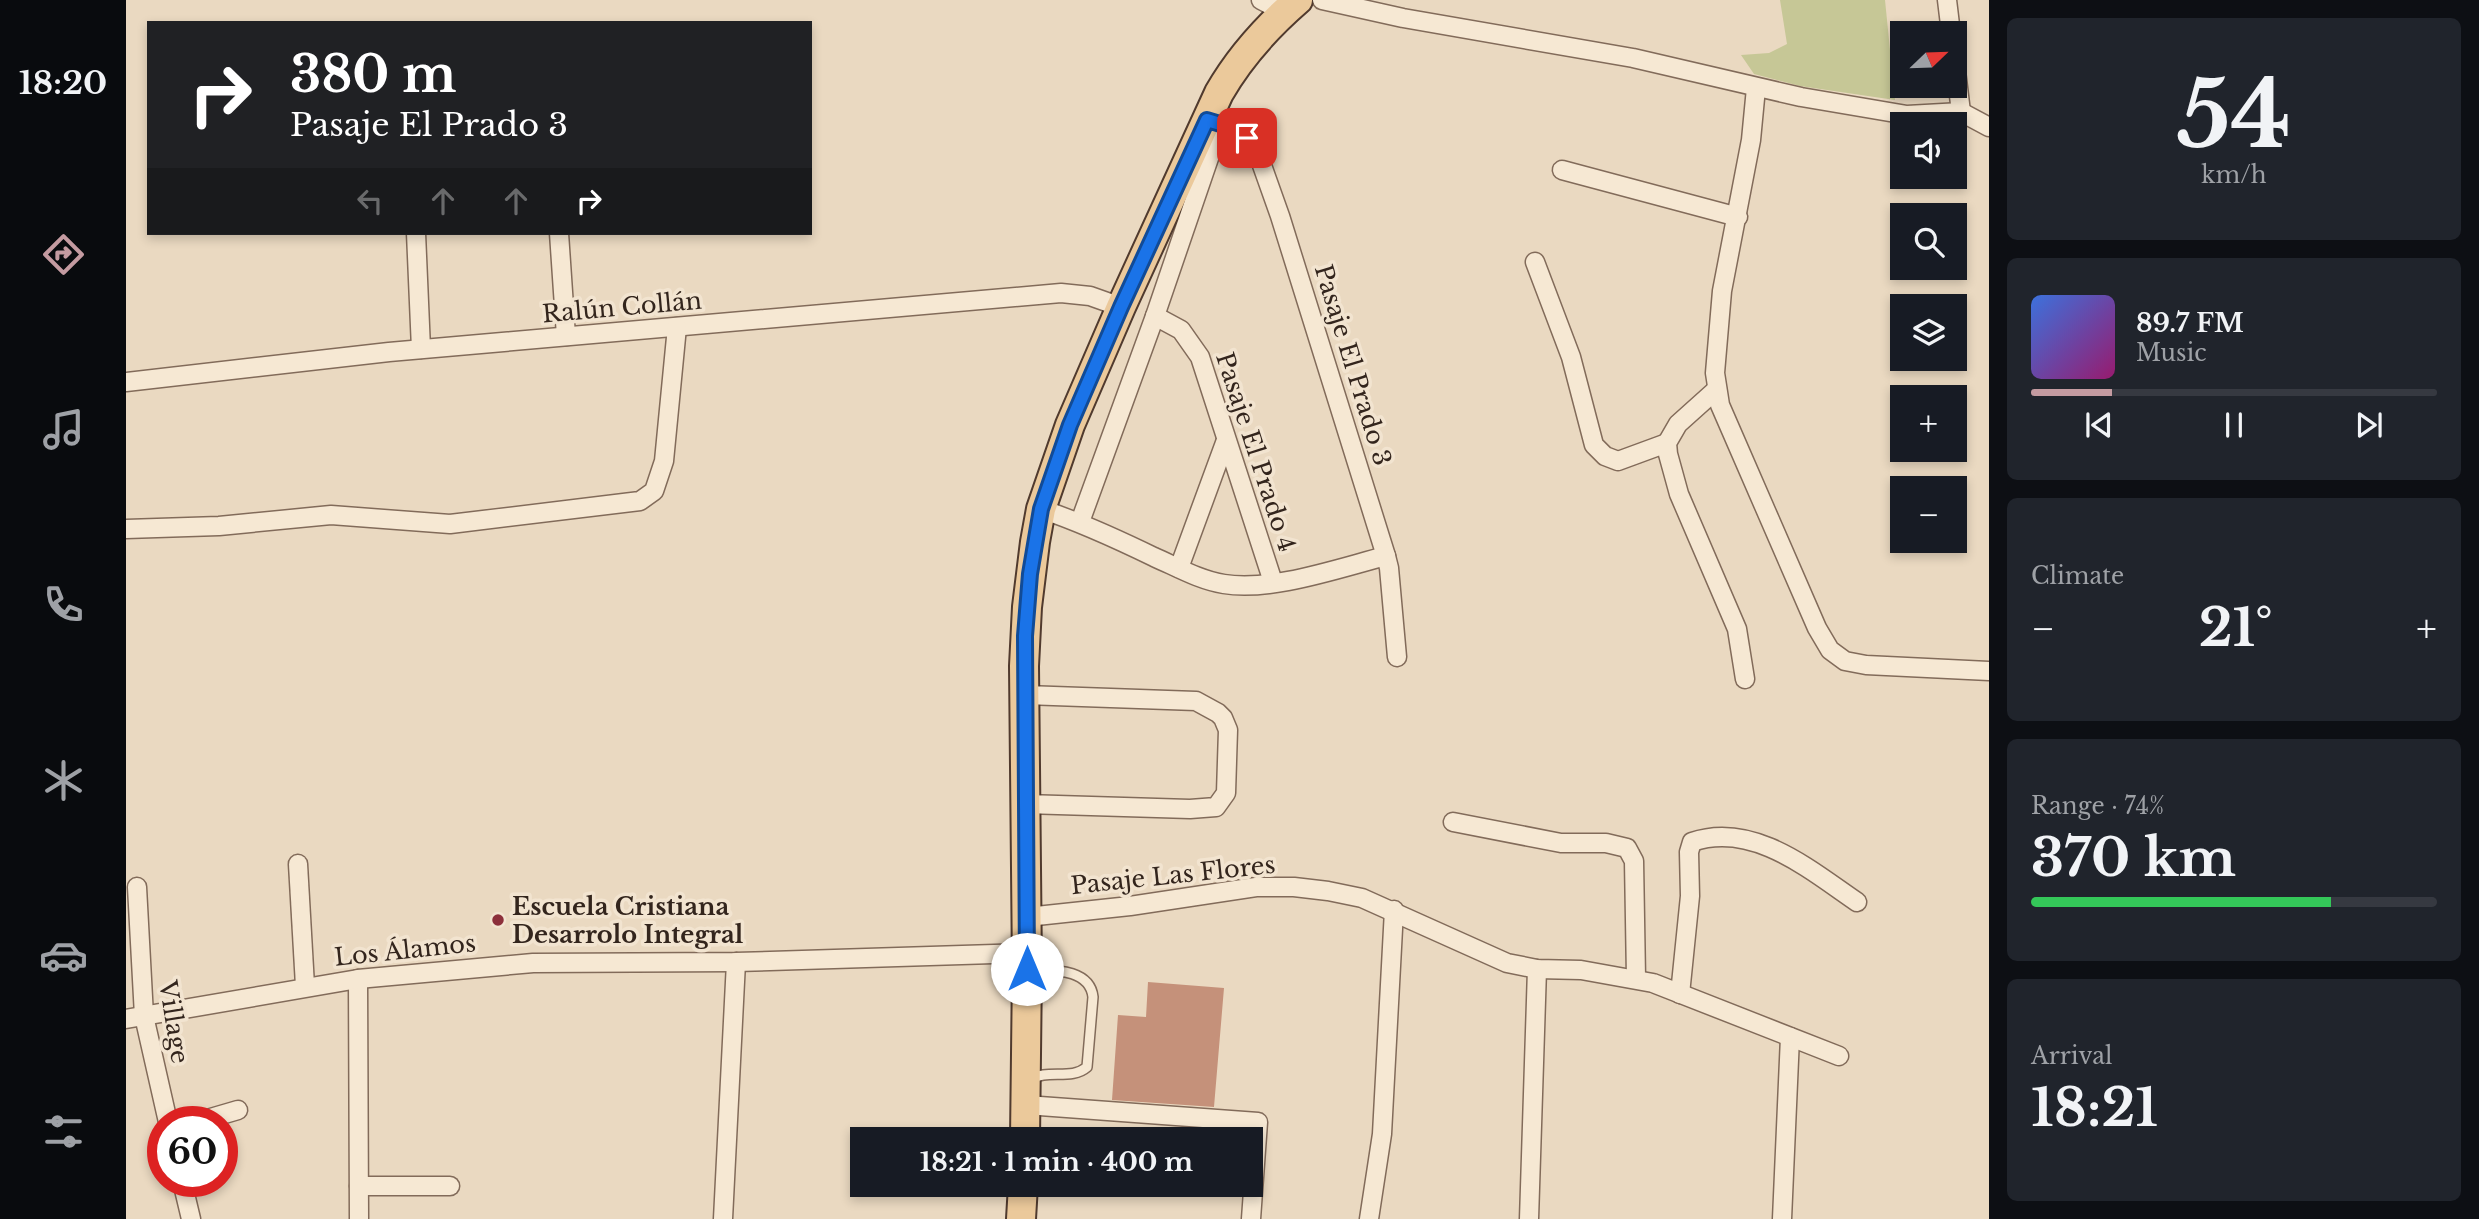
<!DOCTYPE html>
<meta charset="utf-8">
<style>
:root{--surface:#171b24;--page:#20242c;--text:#f1f3f6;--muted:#9ea1a6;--line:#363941;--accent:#c49ba1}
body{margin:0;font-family:"Libre Baskerville",serif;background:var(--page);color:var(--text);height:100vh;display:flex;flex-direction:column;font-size:26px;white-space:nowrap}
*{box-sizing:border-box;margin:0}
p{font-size:23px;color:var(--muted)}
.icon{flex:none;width:38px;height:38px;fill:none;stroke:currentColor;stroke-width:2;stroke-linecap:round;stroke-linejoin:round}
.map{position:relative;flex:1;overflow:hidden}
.side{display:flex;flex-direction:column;gap:18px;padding:18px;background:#0d0f14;width:490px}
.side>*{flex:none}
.top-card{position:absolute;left:21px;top:21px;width:665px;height:214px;border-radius:0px;box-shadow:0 4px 10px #0003;background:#202124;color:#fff;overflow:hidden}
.needle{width:46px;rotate:67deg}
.controls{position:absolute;left:1764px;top:21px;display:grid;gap:14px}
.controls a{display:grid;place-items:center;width:77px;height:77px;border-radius:0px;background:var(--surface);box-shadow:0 4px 10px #0003;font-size:35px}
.speed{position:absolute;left:21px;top:1106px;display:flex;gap:14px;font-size:35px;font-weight:700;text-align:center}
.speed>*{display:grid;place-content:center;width:91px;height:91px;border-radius:50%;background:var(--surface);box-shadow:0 4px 10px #0003;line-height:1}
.speed .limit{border:10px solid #d22;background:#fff;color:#111}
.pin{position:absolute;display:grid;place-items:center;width:60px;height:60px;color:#fff;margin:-30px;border-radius:14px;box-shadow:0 4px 10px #0006}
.me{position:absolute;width:77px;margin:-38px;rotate:0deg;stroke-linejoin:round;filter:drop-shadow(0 0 5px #0008)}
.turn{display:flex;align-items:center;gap:24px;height:147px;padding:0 28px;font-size:32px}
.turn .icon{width:91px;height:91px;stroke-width:2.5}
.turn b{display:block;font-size:49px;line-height:60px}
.lanes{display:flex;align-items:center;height:66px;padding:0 28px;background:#0003;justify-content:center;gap:35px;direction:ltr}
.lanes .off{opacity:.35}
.big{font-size:52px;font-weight:700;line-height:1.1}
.side .widget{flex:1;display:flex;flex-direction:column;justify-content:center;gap:10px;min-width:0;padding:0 24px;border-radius:10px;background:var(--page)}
.side .dial{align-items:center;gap:0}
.dial b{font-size:91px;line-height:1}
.song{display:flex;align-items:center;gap:21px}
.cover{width:84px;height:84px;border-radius:10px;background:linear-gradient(135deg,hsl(220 70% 55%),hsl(320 70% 35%))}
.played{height:7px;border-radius:4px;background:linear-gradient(90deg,var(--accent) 20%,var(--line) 20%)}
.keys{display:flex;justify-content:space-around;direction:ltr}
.heat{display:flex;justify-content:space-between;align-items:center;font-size:38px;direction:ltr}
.charge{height:10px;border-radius:5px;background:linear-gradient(90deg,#34c759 74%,var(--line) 0)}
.trip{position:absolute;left:724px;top:1127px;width:413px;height:70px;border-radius:0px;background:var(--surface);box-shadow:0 4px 10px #0003;font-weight:700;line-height:70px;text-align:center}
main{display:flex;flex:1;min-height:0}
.tabs{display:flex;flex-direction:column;width:126px;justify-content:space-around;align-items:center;background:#090b0e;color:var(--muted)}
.tabs .icon{width:49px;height:49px}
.tabs .current{color:var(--accent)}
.tabs b{font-size:32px;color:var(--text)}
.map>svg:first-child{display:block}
.green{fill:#c6c796}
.building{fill:#c5917a}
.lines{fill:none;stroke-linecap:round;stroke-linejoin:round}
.service-casing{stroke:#826b5a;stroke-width:12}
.minor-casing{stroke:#826b5a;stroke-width:21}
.primary-casing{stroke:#503a2e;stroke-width:32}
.service{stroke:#f6e8d3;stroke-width:9}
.minor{stroke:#f6e8d3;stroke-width:18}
.primary{stroke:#ebc99b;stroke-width:28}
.route-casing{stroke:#114b97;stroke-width:18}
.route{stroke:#1a73e8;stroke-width:12}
.poi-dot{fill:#8c2f3a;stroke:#f2e4d0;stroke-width:2.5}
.labels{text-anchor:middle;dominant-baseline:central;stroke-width:7;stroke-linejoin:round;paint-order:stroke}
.street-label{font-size:24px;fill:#33251d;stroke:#f2e4d0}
.poi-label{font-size:24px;font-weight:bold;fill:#33251d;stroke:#f2e4d0;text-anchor:start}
</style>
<main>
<nav class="tabs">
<b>18:20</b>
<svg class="icon current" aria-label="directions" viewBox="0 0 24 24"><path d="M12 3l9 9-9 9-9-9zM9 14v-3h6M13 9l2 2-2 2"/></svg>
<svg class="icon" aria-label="music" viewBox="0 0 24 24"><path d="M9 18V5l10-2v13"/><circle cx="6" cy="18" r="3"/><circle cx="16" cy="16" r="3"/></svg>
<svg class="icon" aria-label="phone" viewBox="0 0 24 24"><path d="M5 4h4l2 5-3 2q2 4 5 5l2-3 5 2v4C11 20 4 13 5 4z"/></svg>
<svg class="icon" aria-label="climate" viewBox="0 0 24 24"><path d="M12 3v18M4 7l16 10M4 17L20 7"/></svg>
<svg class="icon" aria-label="car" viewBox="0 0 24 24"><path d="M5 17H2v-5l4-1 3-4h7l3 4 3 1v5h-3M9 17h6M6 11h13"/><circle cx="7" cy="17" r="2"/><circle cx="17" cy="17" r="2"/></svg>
<svg class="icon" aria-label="filters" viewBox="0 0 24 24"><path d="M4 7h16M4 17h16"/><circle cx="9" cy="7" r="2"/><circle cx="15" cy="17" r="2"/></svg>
</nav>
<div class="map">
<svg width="1863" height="1219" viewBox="0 0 1863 1219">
<rect width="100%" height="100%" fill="#ead9c1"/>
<polygon class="green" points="1654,0 1759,0 1769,100 1674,86 1628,74 1615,55 1643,53 1661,44"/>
<polygon class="building" points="1022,982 1098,988 1088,1107 986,1100 992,1015 1020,1017"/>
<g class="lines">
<g class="service-casing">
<path id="service" d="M904,1080C921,1068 945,1081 961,1067L967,997C964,969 928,970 905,969"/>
</g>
<g class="minor-casing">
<g id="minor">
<polyline points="1135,0 1158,12"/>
<polyline points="1196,0 1277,18 1507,58 1675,97 1781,115 1835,112 1863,127"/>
<polyline points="1821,0 1825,33"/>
<polyline points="1829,63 1835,112"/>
<polyline points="1630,88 1625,140 1596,291 1589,373 1594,405 1691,628 1704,650 1719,661 1740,665 1863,671"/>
<polyline points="1081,120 1113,132 1121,138 1132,154 1154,216 1260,556 1263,568 1271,657"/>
<polyline points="1436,170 1612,217"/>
<polyline points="290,233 295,349"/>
<polyline points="433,233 440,336"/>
<polyline points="1409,262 1445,357 1468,445 1479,456 1492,461 1541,443"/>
<polyline points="1029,316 1055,330 1074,357 1147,582"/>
<polyline points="0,382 263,352 935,293 964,296 995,307"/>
<polyline points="1591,389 1552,424 1541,443 1542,454 1553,494 1611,629 1619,679"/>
<path d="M915,509C954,522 991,539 1028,557C1051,567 1073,580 1098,584C1145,592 1213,568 1260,556"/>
<polyline points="954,522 1029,316 1095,123"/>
<polyline points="0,529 93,526 205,515 324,524 514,501 528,491 538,461 551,327"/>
<polyline points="1053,568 1100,440"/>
<polyline points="899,695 1070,701 1092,713 1097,718 1102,730 1100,793 1090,807 1064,809 899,804"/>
<polyline points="1327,822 1435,843 1480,843 1501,848 1508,861 1510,978"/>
<polyline points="172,864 179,986"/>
<polyline points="11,887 18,1016 42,1122"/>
<polyline points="901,917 1004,906 1130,887 1168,887 1202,891 1236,898 1381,963 1411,969 1455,970 1527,983 1713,1056"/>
<polyline points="232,979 233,1219"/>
<path d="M1554,994L1564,896L1563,852L1566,842C1627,821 1684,870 1731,902"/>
<polyline points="0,1019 232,979 407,963 610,962 901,953"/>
<polyline points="900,1105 1132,1122 1125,1219"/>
<polyline points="71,1122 112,1110"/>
<polyline points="56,1181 65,1219"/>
<polyline points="233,1186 324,1186"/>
<polyline points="597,1219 610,962"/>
<polyline points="1243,1219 1256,1134 1268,910"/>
<polyline points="1403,1219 1411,969"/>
<polyline points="1656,1219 1664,1037"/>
</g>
</g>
<g class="primary-casing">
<g id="primary">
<path d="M899,1139L901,969L898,666L901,607L909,542L915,509L944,425L995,307L1093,93C1113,58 1142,26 1172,0"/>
<polyline points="895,1219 897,1185"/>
</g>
</g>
<use href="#service" class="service"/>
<use href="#minor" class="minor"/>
<use href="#primary" class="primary"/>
</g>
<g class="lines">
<g class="route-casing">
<polyline id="route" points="901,969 899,636 904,574 915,509 944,425 995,307 1081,120 1104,127 1121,138"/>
</g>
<use href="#route" class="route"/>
</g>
<circle class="poi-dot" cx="372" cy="920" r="7"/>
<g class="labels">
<g class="street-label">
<text transform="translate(496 307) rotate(-5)">Ralún Collán</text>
<text transform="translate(1227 365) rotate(73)">Pasaje El Prado 3</text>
<text transform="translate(1130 452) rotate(72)">Pasaje El Prado 4</text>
<text transform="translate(1047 875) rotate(-6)">Pasaje Las Flores</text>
<text transform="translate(279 950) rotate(-6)">Los Álamos</text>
<text transform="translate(48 1022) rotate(81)">Village</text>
</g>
<g class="poi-label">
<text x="386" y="906">Escuela Cristiana<tspan x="386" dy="28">Desarrolo Integral</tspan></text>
</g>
</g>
</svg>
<div class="controls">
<a><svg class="needle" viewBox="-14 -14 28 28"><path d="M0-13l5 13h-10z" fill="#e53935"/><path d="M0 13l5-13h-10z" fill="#9ea1a6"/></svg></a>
<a><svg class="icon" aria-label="sound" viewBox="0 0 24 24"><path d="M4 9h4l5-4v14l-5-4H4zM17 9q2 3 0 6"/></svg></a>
<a><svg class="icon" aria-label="search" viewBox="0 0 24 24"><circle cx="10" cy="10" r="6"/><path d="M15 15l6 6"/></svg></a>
<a><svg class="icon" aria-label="layers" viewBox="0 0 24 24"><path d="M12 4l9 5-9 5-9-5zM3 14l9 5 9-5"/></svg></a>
<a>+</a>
<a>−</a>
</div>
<div class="speed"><div class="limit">60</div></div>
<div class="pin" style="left:1121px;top:138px;background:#d93025"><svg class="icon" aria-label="arrive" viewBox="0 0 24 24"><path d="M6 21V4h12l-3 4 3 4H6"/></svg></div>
<svg class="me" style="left:901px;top:969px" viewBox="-20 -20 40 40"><circle r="19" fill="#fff"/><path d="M0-13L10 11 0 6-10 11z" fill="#1a73e8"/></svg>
<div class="trip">18:21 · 1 min · 400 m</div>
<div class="top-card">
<div class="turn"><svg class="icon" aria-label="right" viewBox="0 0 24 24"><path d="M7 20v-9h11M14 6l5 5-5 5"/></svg><div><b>380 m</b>Pasaje El Prado 3</div></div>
<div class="lanes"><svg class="icon off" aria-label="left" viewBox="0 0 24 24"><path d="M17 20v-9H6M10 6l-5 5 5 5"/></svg><svg class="icon off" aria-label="ahead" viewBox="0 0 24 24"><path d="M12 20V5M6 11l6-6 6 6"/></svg><svg class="icon off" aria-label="ahead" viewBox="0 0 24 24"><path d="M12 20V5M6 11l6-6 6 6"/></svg><svg class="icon" aria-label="right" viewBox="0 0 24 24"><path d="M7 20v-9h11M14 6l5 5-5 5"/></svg></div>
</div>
</div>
<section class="side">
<div class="widget dial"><b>54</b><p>km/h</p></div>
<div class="widget">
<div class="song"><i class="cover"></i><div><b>89.7 FM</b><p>Music</p></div></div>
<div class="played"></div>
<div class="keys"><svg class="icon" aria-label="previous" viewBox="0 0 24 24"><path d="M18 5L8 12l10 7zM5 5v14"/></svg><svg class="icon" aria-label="pause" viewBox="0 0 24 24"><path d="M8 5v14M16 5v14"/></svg><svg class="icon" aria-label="next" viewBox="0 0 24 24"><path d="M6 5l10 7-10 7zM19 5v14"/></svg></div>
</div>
<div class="widget"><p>Climate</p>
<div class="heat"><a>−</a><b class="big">21°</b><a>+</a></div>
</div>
<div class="widget"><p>Range · 74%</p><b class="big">370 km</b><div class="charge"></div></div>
<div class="widget"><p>Arrival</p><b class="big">18:21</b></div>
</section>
</main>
